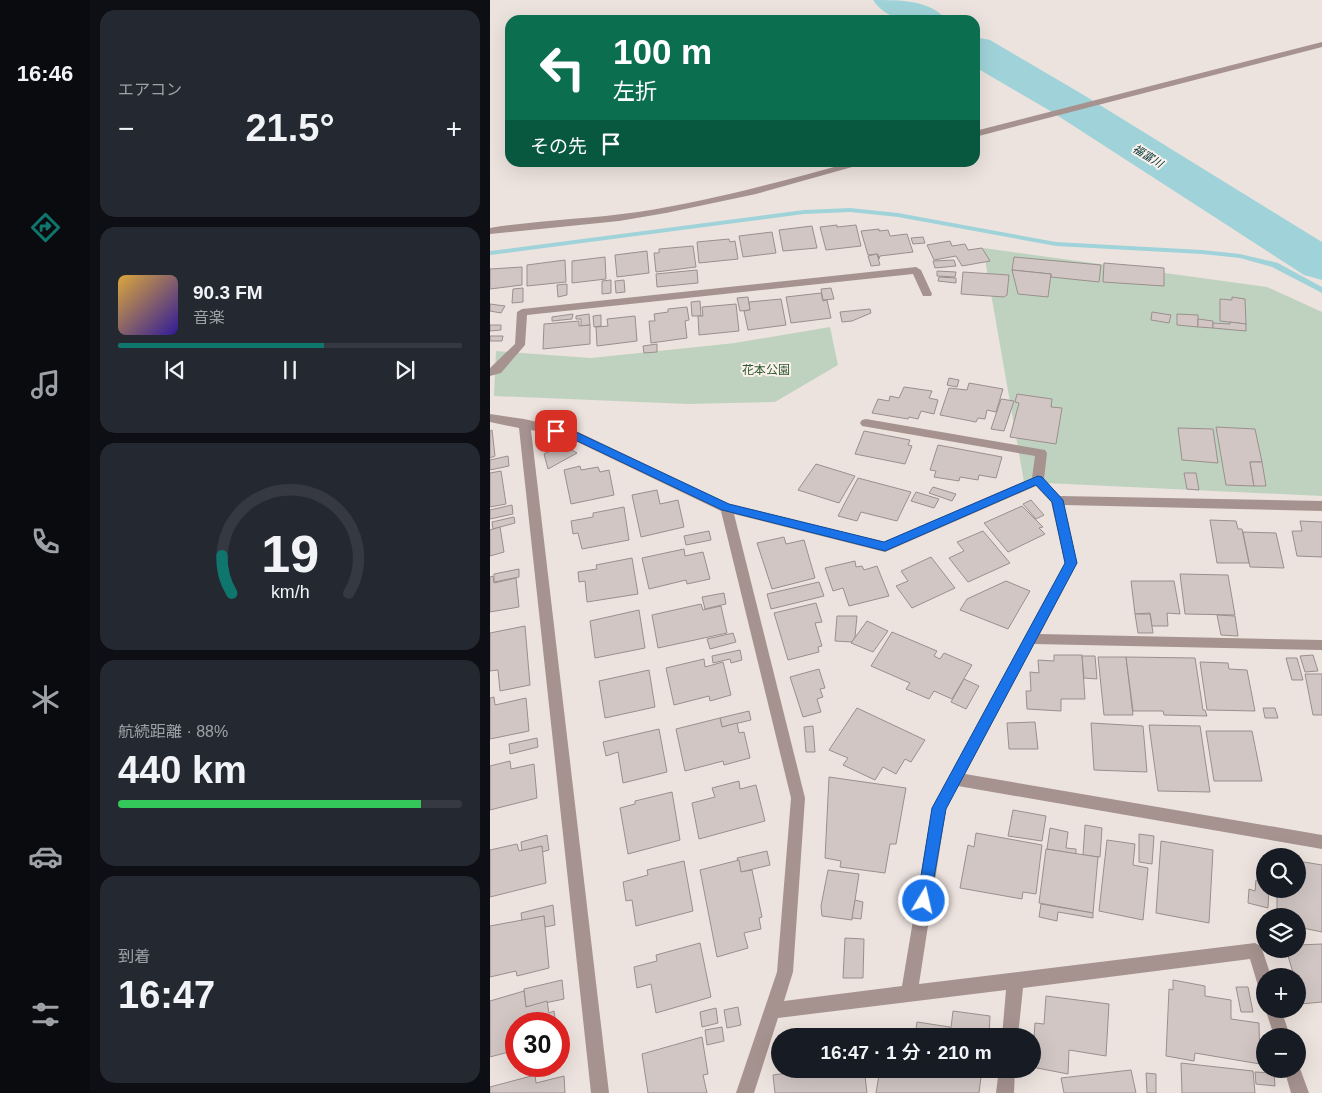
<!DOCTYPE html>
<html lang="ja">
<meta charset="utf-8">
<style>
:root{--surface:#171b24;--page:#242831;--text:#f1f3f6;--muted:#9ea1a6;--line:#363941;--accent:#0f766e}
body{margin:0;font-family:Arial,"Noto Sans JP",sans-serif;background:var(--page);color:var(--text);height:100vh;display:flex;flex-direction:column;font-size:19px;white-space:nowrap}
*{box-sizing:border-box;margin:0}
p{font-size:16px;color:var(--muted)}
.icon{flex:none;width:28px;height:28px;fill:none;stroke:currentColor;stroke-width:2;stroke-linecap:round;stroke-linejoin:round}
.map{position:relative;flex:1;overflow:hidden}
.side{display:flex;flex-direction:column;gap:10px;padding:10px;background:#0d0f14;width:400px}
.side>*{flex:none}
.hud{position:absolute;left:15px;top:15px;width:475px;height:152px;border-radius:15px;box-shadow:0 5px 20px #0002;background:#0b6e4f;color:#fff;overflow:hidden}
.controls{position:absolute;left:766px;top:848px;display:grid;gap:10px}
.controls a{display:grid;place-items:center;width:50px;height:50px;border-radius:50%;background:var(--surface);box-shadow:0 5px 20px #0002;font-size:25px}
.speed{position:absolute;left:15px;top:1012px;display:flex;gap:10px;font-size:25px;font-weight:700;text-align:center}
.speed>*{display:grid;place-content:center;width:65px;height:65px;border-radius:50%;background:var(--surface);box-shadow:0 5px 20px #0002;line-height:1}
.speed .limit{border:8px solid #d22;background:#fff;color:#111}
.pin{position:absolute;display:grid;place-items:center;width:42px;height:42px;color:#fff;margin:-21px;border-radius:10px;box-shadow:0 2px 8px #0006}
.me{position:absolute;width:55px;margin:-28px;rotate:9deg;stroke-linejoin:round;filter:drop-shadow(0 0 4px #0008)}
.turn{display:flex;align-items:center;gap:18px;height:105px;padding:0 25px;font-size:22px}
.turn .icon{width:65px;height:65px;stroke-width:2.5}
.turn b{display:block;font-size:35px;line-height:42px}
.then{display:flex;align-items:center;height:48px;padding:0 25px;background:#0003;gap:10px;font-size:19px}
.big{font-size:38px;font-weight:600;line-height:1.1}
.side .card{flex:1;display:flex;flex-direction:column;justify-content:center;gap:8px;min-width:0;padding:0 18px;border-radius:15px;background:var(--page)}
.side .dial{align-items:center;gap:0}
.dial svg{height:130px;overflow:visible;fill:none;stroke:var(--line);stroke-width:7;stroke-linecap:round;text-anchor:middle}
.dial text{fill:var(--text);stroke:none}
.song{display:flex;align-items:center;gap:15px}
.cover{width:60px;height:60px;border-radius:8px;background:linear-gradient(135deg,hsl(40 70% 55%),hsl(250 70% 35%))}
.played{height:5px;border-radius:2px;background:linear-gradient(90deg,var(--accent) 60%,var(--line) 60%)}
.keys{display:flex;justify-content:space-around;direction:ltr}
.heat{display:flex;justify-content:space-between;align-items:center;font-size:28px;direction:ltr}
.charge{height:8px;border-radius:4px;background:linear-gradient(90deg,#34c759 88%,var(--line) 0)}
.trip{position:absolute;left:281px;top:1028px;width:270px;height:50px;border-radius:25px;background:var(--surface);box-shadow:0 5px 20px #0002;font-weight:600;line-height:50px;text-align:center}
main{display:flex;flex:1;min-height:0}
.tab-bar{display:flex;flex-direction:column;width:90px;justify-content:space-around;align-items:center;background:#090b0e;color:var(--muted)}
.tab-bar .icon{width:35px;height:35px}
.tab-bar .selected{color:var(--accent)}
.tab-bar b{font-size:22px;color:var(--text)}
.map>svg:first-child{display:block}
.green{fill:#bfd2bf}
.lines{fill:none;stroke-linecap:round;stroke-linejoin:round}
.stream{fill:#a0d3d9;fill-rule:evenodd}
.river{fill:#a0d3d9;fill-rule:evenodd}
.building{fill:#d1c6c4;stroke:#9a8f8d}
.minor{fill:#a6938f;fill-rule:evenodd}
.route{fill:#1a73e8;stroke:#114b97}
.labels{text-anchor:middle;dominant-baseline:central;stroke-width:4;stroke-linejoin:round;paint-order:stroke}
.far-water-label{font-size:11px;font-style:italic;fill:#003237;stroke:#faf1eb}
.park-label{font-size:12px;fill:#2b582f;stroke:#faf1eb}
</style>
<main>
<nav class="tab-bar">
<b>16:46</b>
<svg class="icon selected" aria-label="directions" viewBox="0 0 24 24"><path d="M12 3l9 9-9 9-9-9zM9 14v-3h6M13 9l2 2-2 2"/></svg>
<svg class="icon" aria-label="music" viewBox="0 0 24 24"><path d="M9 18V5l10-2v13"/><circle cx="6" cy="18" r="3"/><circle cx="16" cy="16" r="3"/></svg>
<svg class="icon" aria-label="phone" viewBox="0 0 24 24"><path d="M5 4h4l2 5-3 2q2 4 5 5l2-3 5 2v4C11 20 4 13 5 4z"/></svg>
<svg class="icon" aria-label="climate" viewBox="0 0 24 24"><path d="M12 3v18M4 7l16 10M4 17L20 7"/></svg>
<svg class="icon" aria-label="car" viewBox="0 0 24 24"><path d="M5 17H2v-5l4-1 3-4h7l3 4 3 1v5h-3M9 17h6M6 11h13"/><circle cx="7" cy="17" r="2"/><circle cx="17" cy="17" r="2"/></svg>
<svg class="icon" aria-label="filters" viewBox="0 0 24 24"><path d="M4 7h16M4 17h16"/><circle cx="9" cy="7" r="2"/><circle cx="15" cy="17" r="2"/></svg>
</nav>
<section class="side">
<div class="card"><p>エアコン</p>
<div class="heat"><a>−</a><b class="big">21.5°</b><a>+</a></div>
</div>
<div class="card">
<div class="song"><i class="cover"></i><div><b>90.3 FM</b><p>音楽</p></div></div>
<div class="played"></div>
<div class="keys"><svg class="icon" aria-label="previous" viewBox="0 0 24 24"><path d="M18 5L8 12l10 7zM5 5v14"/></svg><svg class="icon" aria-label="pause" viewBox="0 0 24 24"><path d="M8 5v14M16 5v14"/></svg><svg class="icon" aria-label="next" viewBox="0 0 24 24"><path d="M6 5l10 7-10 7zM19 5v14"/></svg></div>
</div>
<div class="card dial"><svg viewBox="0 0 100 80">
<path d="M14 69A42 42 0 1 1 86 69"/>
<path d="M14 69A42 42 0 0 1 8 46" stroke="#0f766e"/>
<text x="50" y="56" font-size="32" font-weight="700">19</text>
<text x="50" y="72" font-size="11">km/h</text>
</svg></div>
<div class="card"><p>航続距離 · 88%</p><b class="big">440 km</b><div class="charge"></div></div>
<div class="card"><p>到着</p><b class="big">16:47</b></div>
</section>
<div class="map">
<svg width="832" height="1093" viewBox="0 0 832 1093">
<rect width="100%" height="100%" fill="#ede3de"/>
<g class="green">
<polygon points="493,248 777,287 832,312 832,496 534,482"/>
<polygon points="340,327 348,365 285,402 198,404 4,396 6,351 101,358 245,343"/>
</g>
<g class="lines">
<polygon class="stream" points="360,208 408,213 566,242 712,250 750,254 788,263 832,287 832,293 782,267 750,258 712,254 566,246 408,217 360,212 314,214 0,255 0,251 314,210"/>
<g class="river">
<path d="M383,0C411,0 440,0 457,20C429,20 401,26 383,0Z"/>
<polygon points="485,37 500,40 592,94 832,242 832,280 814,275 562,112 485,67"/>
</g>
</g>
<g class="building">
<polygon points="347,225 347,227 366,225 371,246 336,250 330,227"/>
<polygon points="322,226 327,248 293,251 289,230"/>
<polygon points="389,229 389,231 398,230 400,236 417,234 423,252 390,256 389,259 388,254 378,255 371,231"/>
<polygon points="282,232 286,253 253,257 249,236"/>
<polygon points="433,237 435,243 423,244 421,238"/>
<polygon points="239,239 240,242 245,241 248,259 209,263 207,242"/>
<polygon points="460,241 462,246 475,244 478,250 492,248 500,261 472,266 466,256 444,260 437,245"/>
<polygon points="203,246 206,267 166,272 164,253 169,253 169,249"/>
<polygon points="157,251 159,273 127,277 125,255"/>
<polygon points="387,254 390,265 381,266 378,256"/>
<polygon points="115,257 116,279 82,283 82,261"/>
<polygon points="524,257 611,265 609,282 561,277 561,274 522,270"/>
<polygon points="75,260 76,282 37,286 37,265"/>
<polygon points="464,260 466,266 445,268 443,261"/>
<polygon points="614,263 674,268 674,286 613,282"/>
<polygon points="32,267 32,285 0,289 0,269"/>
<polygon points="207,270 208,283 167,287 166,274"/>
<polygon points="522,270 561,274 558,297 528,294"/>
<polygon points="447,271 466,272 465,277 447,276"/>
<polygon points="473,272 519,275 517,295 514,297 471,294"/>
<polygon points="449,277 466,278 466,283 448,281"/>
<polygon points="121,280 121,293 112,294 112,281"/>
<polygon points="134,280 135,292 126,293 125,281"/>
<polygon points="77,284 77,295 68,297 67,285"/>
<polygon points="33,288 33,302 22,303 23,289"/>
<polygon points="341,288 344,299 333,300 331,289"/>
<polygon points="331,293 333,301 337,300 341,318 301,323 296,297"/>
<polygon points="258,297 260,310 250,311 247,298"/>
<polygon points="742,297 755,299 756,324 730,321 730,299 742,300"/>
<polygon points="291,299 296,325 258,330 254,311 260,310 259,302"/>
<polygon points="210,301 211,316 202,316 201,302"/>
<polygon points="0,304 15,306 11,313 0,311"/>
<polygon points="246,304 249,331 209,335 208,316 213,316 212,307"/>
<polygon points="197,307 199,320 195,321 197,338 161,343 159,321 165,321 164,314 178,312 178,309"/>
<polygon points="380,309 381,313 362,321 352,322 350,312"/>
<polygon points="662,312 681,315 679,323 661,320"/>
<polygon points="83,314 82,319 62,321 62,317"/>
<polygon points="99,314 100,325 91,326 91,319 86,319 86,316"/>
<polygon points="687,314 708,315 708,327 687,325"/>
<polygon points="111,315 111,326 104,327 103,316"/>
<polygon points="145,316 147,341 107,346 106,327 118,326 117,319"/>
<polygon points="708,319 723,321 723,328 708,327"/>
<polygon points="89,321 89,326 100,325 100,344 53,349 54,324"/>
<polygon points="740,322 756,324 756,331 723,328 723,323 740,324"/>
<polygon points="0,325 11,325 11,330 0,331"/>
<polygon points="0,336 13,336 12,341 0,341"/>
<polygon points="167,344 167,352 154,353 153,346"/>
<polygon points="459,378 469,380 467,387 457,385"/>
<polygon points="479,383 513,389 506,412 497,410 495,419 488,418 486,422 450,415 459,388 477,390"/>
<polygon points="414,387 442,391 439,398 448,400 444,414 431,411 428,419 419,417 418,419 382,413 388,399 399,401 400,396 409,398"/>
<polygon points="527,394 562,399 561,407 572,408 566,444 520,437 529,403 525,402"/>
<polygon points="511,399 524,401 514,431 501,429"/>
<polygon points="726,427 765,429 772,462 760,462 764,486 736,485"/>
<polygon points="688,428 723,429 728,463 692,460"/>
<polygon points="2,430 5,456 0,458 0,431"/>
<polygon points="374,431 420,440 418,445 422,446 415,464 365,454"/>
<polygon points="73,445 87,453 58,469 54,454"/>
<polygon points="448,445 512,457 506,478 489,475 488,480 470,477 469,481 444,477 446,471 440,470"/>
<polygon points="18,456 19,466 0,470 0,460"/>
<polygon points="760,462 772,462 776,486 764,486"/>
<polygon points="326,464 365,476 349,503 308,490"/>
<polygon points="90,466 91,470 108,467 110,472 119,470 124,495 81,504 74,470"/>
<polygon points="11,471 16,504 0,507 0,473"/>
<polygon points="694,473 706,473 709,490 697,489"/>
<polygon points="368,478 421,492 407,521 371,512 367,521 348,516"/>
<polygon points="443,487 466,494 462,501 439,493"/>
<polygon points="167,490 170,504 188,500 194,527 151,537 142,495"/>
<polygon points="426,492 449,499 444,508 421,501"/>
<polygon points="541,500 554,515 546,519 533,504"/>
<polygon points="22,505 23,514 0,519 0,510"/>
<polygon points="532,506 553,527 549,528 555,534 518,552 494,523"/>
<polygon points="134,507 139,540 92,549 88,533 83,534 81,521 103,517 103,513"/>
<polygon points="24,517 25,523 3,529 2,522"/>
<polygon points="720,520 746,521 748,529 752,529 759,563 727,563"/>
<polygon points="810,521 832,522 832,557 807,556 802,531 812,531"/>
<polygon points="10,527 14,552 0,556 0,530"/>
<polygon points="219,531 221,540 196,545 194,536"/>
<polygon points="493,531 520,563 478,582 459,558 474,551 467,542"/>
<polygon points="753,532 786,533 794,568 760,567"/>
<polygon points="294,537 296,544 314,540 325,578 282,589 267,543"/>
<polygon points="194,549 195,556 213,552 220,579 197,584 196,580 159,589 152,558"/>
<polygon points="441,557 465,588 422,608 406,586 418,581 411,571"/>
<polygon points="142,558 148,594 97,602 95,581 89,582 88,572 107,569 106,565"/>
<polygon points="365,561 366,567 372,566 374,570 387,566 399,596 359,606 353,588 343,591 335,568"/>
<polygon points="29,569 29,577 4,582 4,574"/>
<polygon points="690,574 738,575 745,615 695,614"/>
<polygon points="3,576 4,583 26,578 29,607 0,612 0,577"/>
<polygon points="516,581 540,591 518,629 470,610 477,599"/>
<polygon points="641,581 684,581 690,614 677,613 678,626 662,626 660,613 645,614"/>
<polygon points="329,582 334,596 281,609 277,594"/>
<polygon points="234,593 236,604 215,609 212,597"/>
<polygon points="326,603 332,622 325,623 332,646 328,647 329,652 298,660 284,613"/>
<polygon points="211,604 213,610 231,606 237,633 168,648 162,615"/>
<polygon points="149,610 155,648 105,658 100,621"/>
<polygon points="645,614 660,614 663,633 648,633"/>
<polygon points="727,615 745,616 748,636 731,635"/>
<polygon points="347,616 367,616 365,637 362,642 345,641"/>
<polygon points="377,621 398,631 383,652 361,643"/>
<polygon points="35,626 40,685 10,691 8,670 0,671 0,633"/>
<polygon points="402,632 447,651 444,656 450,659 454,653 482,665 462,699 444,691 439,699 416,689 420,683 381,666"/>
<polygon points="243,633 246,642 220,649 217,639"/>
<polygon points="250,650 252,660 241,663 240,659 223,663 222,656"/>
<polygon points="564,655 592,655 595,699 571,699 571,711 537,709 536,691 541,691 540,672 549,673 548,660 564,661"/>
<polygon points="823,655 828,671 815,672 810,656"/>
<polygon points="592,656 605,656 607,679 594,678"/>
<polygon points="608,657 636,657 643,715 614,715"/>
<polygon points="636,657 705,658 713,710 715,710 717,716 674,715 673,711 643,711"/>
<polygon points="796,658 807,658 813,680 802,680"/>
<polygon points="214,659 215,667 233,662 241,695 220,701 219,696 184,705 176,668"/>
<polygon points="710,662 738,663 739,669 757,670 765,711 717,710"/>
<polygon points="329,669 335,688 330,689 333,697 327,699 331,712 313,717 300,677"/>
<polygon points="159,670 165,707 115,718 109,681"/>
<polygon points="815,674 832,674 832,715 823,715"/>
<polygon points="474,679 489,686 476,709 461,702"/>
<polygon points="4,697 5,705 36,698 39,731 0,739 0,698"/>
<polygon points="367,708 435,740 421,762 415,759 406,774 393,767 385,780 353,765 358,758 339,750"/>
<polygon points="773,708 785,708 788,718 775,718"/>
<polygon points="259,711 261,720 232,727 230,718"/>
<polygon points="230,718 232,727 247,723 249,733 254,732 260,758 234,765 233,761 195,771 186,729"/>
<polygon points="545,722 548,749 519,749 517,723"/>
<polygon points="601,723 653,726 657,772 604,770"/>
<polygon points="659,725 710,726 720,792 668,791"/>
<polygon points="323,726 325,752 316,752 314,727"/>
<polygon points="169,729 177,772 133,783 128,752 116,756 113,742"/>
<polygon points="716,731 762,731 772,781 724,781"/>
<polygon points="47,738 48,747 20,754 19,744"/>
<polygon points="20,761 21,769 44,764 47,798 0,810 0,766"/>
<polygon points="339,777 416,788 406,844 400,844 395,873 350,867 351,861 335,858"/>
<polygon points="249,781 250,789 266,785 275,821 209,839 202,803 225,797 222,788"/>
<polygon points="182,792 190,840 138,854 130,808 145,804 145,801"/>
<polygon points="523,810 556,816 552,841 518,836"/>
<polygon points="595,825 612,828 610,857 593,855"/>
<polygon points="560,828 578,832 576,848 586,849 586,854 557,849"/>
<polygon points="486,833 552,845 546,894 533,892 532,899 470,888 478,845 484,847"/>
<polygon points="649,834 664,836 662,864 649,862"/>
<polygon points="57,835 59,850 52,852 52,846 32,851 31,842"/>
<polygon points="617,840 645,844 643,865 658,868 653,920 609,911"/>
<polygon points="671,841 723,850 719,923 666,913"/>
<polygon points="27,844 29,851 52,846 56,883 0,897 0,850"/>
<polygon points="556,849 608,857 603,913 549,903"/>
<polygon points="277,851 280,865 251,872 247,858"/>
<polygon points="249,860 251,872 262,870 272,917 269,918 271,929 254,933 258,948 227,957 210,870"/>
<polygon points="194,861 203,911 146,926 142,900 136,901 133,882 158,875 157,870"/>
<polygon points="808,861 832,865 832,932 808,927 808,916 787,916 787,889 808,889"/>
<polygon points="338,870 369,874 362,920 332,916 331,906"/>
<polygon points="766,880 775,882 775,889 779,889 778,908 758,903 759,889 765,891"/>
<polygon points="365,900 373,902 371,919 362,918"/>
<polygon points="551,904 603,913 603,918 568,912 567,921 549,917"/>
<polygon points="63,905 65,925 55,927 54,916 32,921 31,913"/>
<polygon points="54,916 59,968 27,976 26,971 0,977 0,926"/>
<polygon points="355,938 374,939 373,978 353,978"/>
<polygon points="210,943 221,997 166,1013 161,984 147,988 144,967 167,961 166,955"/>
<polygon points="832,944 832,1002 811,1004 808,991 808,976 804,976 796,949 808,949 808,945"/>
<polygon points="72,980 74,999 36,1007 34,989"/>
<polygon points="683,980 715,986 715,996 741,1000 741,1019 769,1023 770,1064 705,1053 704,1061 676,1056 679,989 683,990"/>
<polygon points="746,987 758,987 763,1012 751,1012"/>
<polygon points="34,991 36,1007 57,1001 59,1013 64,1011 66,1024 26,1024 26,1050 0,1057 0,1001"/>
<polygon points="556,996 619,1004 616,1056 579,1050 578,1074 542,1067 545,1023 554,1024"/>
<polygon points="248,1007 251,1025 237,1028 234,1010"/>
<polygon points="226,1008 228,1023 212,1027 210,1012"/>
<polygon points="463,1011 500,1016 499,1036 460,1036"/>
<polygon points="427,1022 460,1027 460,1036 425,1036"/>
<polygon points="232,1027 234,1041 217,1045 215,1030"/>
<polygon points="212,1037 218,1074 213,1075 217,1093 158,1093 152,1054"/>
<polygon points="691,1063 763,1071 765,1093 692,1093"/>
<polygon points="303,1069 380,1069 381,1075 375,1076 377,1093 285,1093 283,1075 304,1072"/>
<polygon points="390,1069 492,1069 489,1093 386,1093"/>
<polygon points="641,1070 646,1093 574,1093 571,1078"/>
<polygon points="765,1072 784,1073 785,1086 766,1084"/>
<polygon points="656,1073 666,1074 666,1093 657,1093"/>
<polygon points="45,1075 46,1083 74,1076 75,1093 0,1093 0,1087"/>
</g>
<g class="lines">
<g class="minor">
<polygon points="832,42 832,47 485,137 485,131"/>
<path d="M363,162H380L266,194L176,213L129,221L0,234V228C49,220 99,219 148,212C221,201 292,181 363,162Z"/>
<polygon points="426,267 431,270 442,294 441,296 433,296 423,274 37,315 35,345 11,373 0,376 0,368 25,344 27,312 32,309"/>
<path d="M0,414L34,419L86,431L239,504L394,542L542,478L545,456L372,426L370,423L372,420L376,419L555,450L557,453L554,479L570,496L832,501V511L574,505L587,563L550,634L832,640V650L544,644L475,774L832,835V849L468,786L456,809L429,984L765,943L771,946L781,976H775V991L769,989L760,959L533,988L528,1036H512L516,990L288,1018L264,1093H246L287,972L301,798L231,511L79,438L41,430L119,1093H101L29,428L0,422ZM546,486L561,502L575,563L442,808L412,986L294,1001L303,972L315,798L244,514L395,552Z"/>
<polygon points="775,1008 791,1009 800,1036 784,1036"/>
<polygon points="808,1063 819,1093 801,1093 794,1069 808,1069"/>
<polygon points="509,1069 525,1069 524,1093 506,1093"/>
</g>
</g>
<polygon class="route" points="66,427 86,432 239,504 394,542 548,476 552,477 573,500 587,563 456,809 439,906 434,908 429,906 427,901 442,808 575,563 562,502 546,485 395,551 232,510 79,437 62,433 62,428"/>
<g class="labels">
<g class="far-water-label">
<text transform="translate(658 156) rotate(32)">福富川</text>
</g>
<g class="park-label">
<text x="276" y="370">花本公園</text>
</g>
</g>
</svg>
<div class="controls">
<a><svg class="icon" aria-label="search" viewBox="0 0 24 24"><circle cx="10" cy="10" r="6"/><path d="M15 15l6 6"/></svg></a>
<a><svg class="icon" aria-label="layers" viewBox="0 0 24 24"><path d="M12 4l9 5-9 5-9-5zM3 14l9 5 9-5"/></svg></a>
<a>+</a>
<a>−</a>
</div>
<div class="speed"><div class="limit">30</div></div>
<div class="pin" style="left:66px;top:431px;background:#d93025"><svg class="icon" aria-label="arrive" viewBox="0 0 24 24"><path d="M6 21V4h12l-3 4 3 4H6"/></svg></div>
<svg class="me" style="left:434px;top:901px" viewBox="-20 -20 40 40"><circle r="17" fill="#1a73e8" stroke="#fff" stroke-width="3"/><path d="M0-11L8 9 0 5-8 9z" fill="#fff"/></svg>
<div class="trip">16:47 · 1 分 · 210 m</div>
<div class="hud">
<div class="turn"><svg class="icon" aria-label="left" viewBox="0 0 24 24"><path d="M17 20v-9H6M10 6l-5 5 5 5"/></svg><div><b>100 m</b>左折</div></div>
<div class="then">その先<svg class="icon" aria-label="arrive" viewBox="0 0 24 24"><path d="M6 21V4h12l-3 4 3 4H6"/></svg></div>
</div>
</div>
</main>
